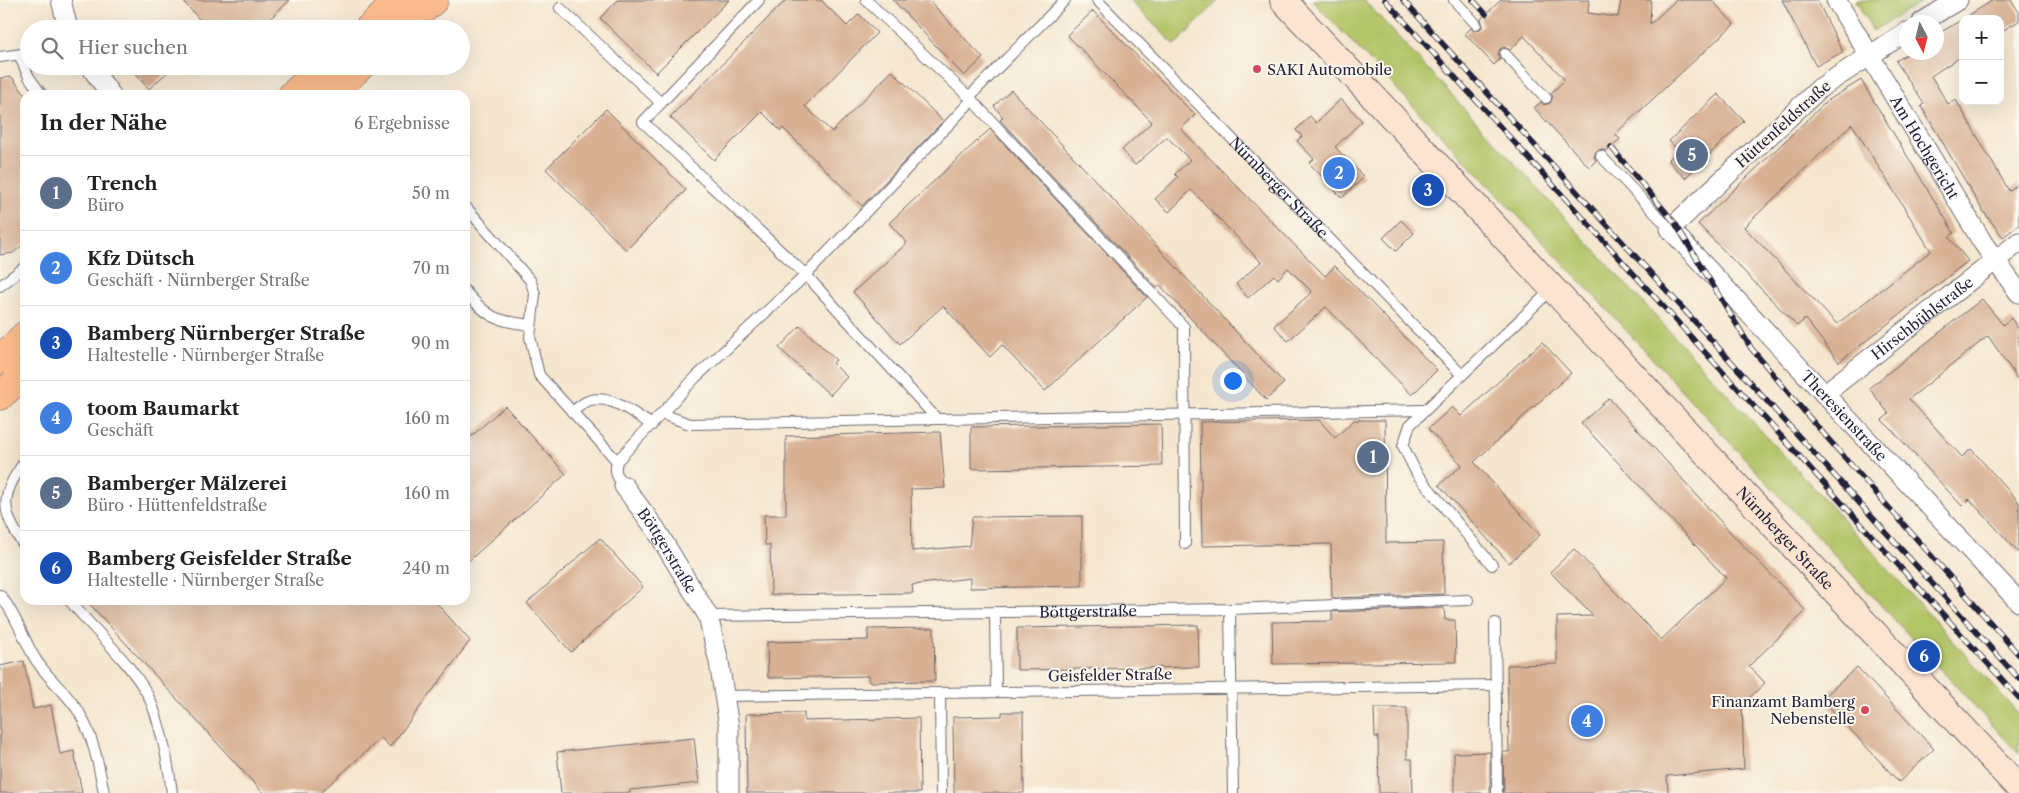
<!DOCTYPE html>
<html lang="de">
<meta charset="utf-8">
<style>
:root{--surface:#fff;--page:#f2f2f2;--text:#222;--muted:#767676;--line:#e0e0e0;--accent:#d1495b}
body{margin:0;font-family:"Libre Caslon Text",serif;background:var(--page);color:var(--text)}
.controls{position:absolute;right:15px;top:15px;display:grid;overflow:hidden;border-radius:10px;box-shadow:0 5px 20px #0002}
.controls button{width:45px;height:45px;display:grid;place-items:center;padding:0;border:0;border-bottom:1px solid var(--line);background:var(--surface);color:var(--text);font:25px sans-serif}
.compass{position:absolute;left:1899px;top:15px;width:45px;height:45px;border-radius:50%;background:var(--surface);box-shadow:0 5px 20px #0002;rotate:173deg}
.you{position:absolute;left:1232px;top:380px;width:18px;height:18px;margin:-12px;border:4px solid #fff;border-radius:50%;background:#1a73e8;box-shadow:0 0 0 8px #1a73e833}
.badge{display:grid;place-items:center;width:32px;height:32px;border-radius:50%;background:var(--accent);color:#fff;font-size:16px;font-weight:700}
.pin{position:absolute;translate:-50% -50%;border:2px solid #fff;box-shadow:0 1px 5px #0006}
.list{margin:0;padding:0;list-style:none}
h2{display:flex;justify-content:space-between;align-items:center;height:65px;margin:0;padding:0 20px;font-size:21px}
h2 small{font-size:16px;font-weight:400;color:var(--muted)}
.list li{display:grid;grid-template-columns:32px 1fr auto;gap:15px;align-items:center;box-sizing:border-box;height:75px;padding:0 20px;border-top:1px solid var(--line)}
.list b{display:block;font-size:19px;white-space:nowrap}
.list p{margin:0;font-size:16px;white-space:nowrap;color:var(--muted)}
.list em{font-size:16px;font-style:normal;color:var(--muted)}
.icon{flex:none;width:28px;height:28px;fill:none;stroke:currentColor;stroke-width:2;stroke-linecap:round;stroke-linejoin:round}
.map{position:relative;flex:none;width:2019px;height:793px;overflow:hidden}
.search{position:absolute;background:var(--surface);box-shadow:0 5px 20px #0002;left:20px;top:20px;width:450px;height:55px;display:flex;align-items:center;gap:12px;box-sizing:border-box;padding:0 18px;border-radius:28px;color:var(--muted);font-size:19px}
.panel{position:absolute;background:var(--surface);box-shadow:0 5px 20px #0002;left:20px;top:90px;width:450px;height:515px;border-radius:15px}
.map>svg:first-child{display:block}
.green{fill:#b2c468;stroke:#6a7352}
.building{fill:#d8b093;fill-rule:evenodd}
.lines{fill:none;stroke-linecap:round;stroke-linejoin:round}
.lane-casing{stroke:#6c676f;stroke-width:12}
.street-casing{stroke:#6c676f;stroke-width:21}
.secondary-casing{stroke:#6c676f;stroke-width:28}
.primary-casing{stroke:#6c676f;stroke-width:29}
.lane{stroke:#fff;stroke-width:10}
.street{stroke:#fff;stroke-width:19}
.secondary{stroke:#fde4d1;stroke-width:26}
.primary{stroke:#fbbb8d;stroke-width:28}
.rail-casing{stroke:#22223b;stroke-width:5.5}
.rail{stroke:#fbf7ec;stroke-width:4;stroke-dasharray:11;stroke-linecap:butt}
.poi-dot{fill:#d1495b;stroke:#fbf7ec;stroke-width:2}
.labels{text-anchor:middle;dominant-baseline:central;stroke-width:4;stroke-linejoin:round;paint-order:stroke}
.poi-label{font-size:15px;fill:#22223b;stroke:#fbf7ec;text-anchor:start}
.street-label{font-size:15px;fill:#22223b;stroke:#fbf7ec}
</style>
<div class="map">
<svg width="2019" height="793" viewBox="0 0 2019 793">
<rect width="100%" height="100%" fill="#fbf7ec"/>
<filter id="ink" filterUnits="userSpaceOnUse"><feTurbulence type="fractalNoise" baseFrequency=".02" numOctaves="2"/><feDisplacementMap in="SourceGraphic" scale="10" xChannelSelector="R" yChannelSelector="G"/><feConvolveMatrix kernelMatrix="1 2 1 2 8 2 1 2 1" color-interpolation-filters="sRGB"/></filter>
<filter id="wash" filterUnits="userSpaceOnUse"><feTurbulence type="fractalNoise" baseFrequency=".0096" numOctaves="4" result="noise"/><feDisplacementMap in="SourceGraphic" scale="20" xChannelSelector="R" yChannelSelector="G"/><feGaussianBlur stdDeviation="1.12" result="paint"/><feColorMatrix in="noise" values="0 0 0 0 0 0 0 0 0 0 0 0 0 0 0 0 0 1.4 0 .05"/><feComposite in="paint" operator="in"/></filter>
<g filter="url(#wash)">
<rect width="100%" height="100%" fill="#f5e6cf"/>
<g class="green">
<polygon points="1129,0 1219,0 1175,45"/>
<polygon points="1312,0 1364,0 1859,537 2019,714 2019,754 1583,284"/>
<polygon points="1856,0 1924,0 1873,31"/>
</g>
<g id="blocks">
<g class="building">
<polygon points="182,0 290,0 259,29 208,29"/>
<polygon points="618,0 729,0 656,73 600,18"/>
<polygon points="786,0 821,0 847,26 859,14 877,33 805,106 832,132 892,71 943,121 862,206 783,128 781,131 762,112 714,160 670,117"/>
<polygon points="893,0 929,0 983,58 964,76"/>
<polygon points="1501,0 1589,0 1588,13 1618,17 1621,0 1651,0 1650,24 1676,0 1712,0 1734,24 1615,134 1620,139 1606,151 1600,149 1596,151 1594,157 1596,161 1589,167 1534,108 1541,102 1544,105 1550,103 1553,97 1551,93 1565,80 1524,36 1510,50 1504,47 1500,49 1498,55 1500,59 1494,65 1465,34 1471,28 1474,31 1480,29 1483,26 1481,19"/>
<polygon points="1782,0 1817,0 1843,52 1816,66"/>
<polygon points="1993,0 2011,0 2019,12 2019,21 2000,32 2000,19 1963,19"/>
<polygon points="1093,11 1195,115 1181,129 1325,276 1335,266 1437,370 1412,395 1326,307 1288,341 1274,326 1312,292 1288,268 1278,279 1274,275 1248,298 1236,284 1261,262 1191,190 1169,212 1155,199 1178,177 1175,174 1190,160 1167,137 1135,165 1122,150 1152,122 1067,35"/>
<polygon points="1963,19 1963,55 1931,76 1948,104 1956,100 2009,191 2019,183 2019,225 2003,237 1983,211 1921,106 1924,104 1896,61 1910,52 1936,52 1936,35"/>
<polygon points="128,66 174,66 149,89"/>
<polygon points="12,77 25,95 25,243 13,253 0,255 0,78"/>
<path d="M 1861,80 L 1954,233 L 1949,237 L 1968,261 L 1839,362 L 1805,319 L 1797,326 L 1698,224 L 1827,101 ZM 1852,124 L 1931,251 L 1837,324 L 1744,227 Z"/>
<polygon points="1011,90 1284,383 1266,400 1160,285 1157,288 1000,120 1003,117 994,106"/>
<polygon points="1718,94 1744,121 1685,178 1668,160 1678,150 1669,141"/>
<polygon points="1341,99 1362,121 1335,147 1364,177 1342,198 1309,163 1314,159 1297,141 1302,136 1296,130 1310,116 1316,123"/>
<polygon points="606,109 686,190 626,250 546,169"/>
<polygon points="990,129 1147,297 1045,391 1002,345 990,357 943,306 900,344 853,292 907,243 889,223"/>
<polygon points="1401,220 1414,233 1396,251 1383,238"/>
<polygon points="1982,299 2003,325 2011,318 2019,330 2019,381 1988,336 1909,399 1962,457 1971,449 2019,502 2019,553 1969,499 1962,506 1892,430 1882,420 1889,414 1869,388"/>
<polygon points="800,326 836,360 833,363 847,377 830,395 779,348"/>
<polygon points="1542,342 1571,373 1474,462 1540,535 1509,563 1439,485 1462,465 1428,429 1452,407 1461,416"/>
<polygon points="1609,398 1731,533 1806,611 1749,666 1765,683 1742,705 1744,769 1667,776 1668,793 1504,793 1503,752 1509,752 1507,665 1557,664 1557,617 1593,616 1550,572 1574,549 1661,640 1726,578 1581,423"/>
<polygon points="505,406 566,474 465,564 465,442"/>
<polygon points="1319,420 1335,438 1354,420 1385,420 1386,543 1443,542 1444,594 1332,598 1331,544 1202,546 1200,422"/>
<polygon points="1161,424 1162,466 971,469 971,427"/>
<polygon points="940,432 945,488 911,489 912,551 969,546 972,517 1082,516 1082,586 970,588 970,578 912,585 913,593 771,595 770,545 765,545 764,515 786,515 786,436"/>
<polygon points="600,538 643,587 571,652 527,603"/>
<polygon points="86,600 434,600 470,641 390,747 381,738 320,793 263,793"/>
<polygon points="1444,608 1445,620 1455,620 1456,662 1273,664 1272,622 1332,621 1332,612"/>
<polygon points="1198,625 1199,667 1017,670 1017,628"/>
<polygon points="934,628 935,681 869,682 869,676 768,678 767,642 868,640 868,629"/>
<polygon points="24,661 33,709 51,705 60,754 74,751 82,793 0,793 0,666"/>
<polygon points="1857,667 1934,749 1899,782 1822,699"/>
<polygon points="1374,708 1407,708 1407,759 1412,759 1413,793 1379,793 1378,737 1375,737"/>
<polygon points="1002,712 1023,712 1024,793 954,793 953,717 1002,716"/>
<polygon points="804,713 804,721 919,718 920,793 747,793 746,714"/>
<polygon points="694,738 699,783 630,790 630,793 561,793 557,752"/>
<polygon points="1490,752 1490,793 1454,793 1454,753"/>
</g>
</g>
</g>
<g filter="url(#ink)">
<use href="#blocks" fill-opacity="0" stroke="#6c676f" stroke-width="1"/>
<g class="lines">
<defs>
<g id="lane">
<polyline points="866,0 969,97 1184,327 1185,544"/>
<path id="s1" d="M 1097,0 L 1461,374"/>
<polyline points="1454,0 1476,24"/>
<polyline points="560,8 661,103 643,122 806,275 972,100"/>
<polyline points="1505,54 1546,98"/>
<polyline points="19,55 29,77 42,95"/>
<polyline points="0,57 29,53"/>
<polyline points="969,97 1065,0"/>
<polyline points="661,103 759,0"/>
<polyline points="1601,156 1670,229"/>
<polyline points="465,206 530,280 535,294 530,337 539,375 617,461"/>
<polyline points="0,286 25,267"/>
<path d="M 465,291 C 488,318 496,321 531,325"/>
<path d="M 572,412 C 578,408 584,401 591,400 C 612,395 636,415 652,425"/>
<polyline points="662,414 690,424 937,419"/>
<path d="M 25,461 C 0,496 0,510 25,547"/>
<path d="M 624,486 C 617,477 614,473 617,461 L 696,377 L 806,275 L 937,419 L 1425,410"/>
<polyline points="1492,565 1417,474 1403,446 1410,425 1552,289"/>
<path d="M 0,595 C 15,613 22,635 33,655 C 45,677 66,691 79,712 C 93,736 99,766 104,793"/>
<path d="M 69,600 C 94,630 125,657 145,690 C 159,713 169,766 172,793"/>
<polyline points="1230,609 1233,793"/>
<polyline points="995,612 996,692"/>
<path id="s2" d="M 708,616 L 1230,609 L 1468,600"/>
<polyline points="1495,623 1497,793"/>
<polyline points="940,693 941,793"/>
<polyline points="724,696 1496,685"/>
</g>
<g id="street">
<polyline points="61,0 68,29"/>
<path id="s3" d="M 1836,0 L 1983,243 L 2019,293"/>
<polyline points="1922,22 1958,0"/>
<path id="s4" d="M 1906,32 L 1820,88 L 1670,229 L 2019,602"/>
<polyline points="90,66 111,95"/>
<path id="s5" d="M 1824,394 L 2019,242"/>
<path id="s6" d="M 624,486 L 655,528 L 708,616 L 719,662 L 729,727 L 729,793"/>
</g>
<g id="secondary">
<path id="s7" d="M 1283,0 L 2019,788"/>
</g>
<g id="primary">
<polyline points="368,29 400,0"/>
<polyline points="402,29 434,0"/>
<polyline points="292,95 325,66"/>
<polyline points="330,95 361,66"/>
<polyline points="0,360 25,335"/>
<polyline points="0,396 25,374"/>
</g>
</defs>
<use href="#lane" class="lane-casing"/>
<use href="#street" class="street-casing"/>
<use href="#secondary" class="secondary-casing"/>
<use href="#primary" class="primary-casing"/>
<use href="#lane" class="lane"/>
<use href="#street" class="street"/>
<use href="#secondary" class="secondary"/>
<use href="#primary" class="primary"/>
<defs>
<g id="rail">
<polyline points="1385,0 2019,698"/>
<polyline points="1403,0 2019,679"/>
<polyline points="1473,0 1486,14"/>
<polyline points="1611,147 1675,223 1751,348 1808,416 2019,655"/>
</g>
</defs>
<use href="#rail" class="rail-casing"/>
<use href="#rail" class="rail"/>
</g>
</g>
<g class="poi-dot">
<circle cx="1257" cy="69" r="5"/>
<circle cx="1865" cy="710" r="5"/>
</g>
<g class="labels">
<g class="poi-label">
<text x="1267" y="69">SAKI Automobile</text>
<text x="1855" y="701" text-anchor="end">Finanzamt Bamberg<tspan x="1855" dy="17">Nebenstelle</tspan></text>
</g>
<g class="street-label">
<text transform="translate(1783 124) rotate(-42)">Hüttenfeldstraße</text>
<text stroke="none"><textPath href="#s3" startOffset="172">Am Hochgericht</textPath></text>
<text stroke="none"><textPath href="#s1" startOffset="261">Nürnberger Straße</textPath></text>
<text stroke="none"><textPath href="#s5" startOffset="124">Hirschbühlstraße</textPath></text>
<text stroke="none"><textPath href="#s4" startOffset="564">Theresienstraße</textPath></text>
<text stroke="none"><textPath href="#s7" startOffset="736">Nürnberger Straße</textPath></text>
<text stroke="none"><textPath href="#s6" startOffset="78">Böttgerstraße</textPath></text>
<text stroke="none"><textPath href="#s2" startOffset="380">Böttgerstraße</textPath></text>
<text transform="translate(1110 675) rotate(-1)">Geisfelder Straße</text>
</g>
</g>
</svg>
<div class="controls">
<button>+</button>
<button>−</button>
</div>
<svg class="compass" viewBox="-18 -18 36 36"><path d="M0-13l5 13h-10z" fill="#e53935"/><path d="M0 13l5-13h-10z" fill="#767676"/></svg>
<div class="you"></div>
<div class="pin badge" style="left:1373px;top:457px;background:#5c6f8a">1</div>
<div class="pin badge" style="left:1339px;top:173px;background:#3f7fe0">2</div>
<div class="pin badge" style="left:1428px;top:190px;background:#1a4fb4">3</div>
<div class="pin badge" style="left:1587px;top:721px;background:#3f7fe0">4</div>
<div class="pin badge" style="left:1692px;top:155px;background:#5c6f8a">5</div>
<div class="pin badge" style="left:1924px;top:656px;background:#1a4fb4">6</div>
<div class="search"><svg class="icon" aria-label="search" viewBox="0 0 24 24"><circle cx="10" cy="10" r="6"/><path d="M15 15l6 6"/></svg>Hier suchen</div>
<section class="panel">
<h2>In der Nähe<small>6 Ergebnisse</small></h2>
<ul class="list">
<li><span class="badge" style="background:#5c6f8a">1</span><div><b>Trench</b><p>Büro</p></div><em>50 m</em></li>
<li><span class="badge" style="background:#3f7fe0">2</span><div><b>Kfz Dütsch</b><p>Geschäft · Nürnberger Straße</p></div><em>70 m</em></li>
<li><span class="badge" style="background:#1a4fb4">3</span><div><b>Bamberg Nürnberger Straße</b><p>Haltestelle · Nürnberger Straße</p></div><em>90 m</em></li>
<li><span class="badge" style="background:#3f7fe0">4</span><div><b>toom Baumarkt</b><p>Geschäft</p></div><em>160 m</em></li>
<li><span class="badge" style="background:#5c6f8a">5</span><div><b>Bamberger Mälzerei</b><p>Büro · Hüttenfeldstraße</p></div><em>160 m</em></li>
<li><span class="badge" style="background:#1a4fb4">6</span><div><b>Bamberg Geisfelder Straße</b><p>Haltestelle · Nürnberger Straße</p></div><em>240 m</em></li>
</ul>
</section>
</div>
